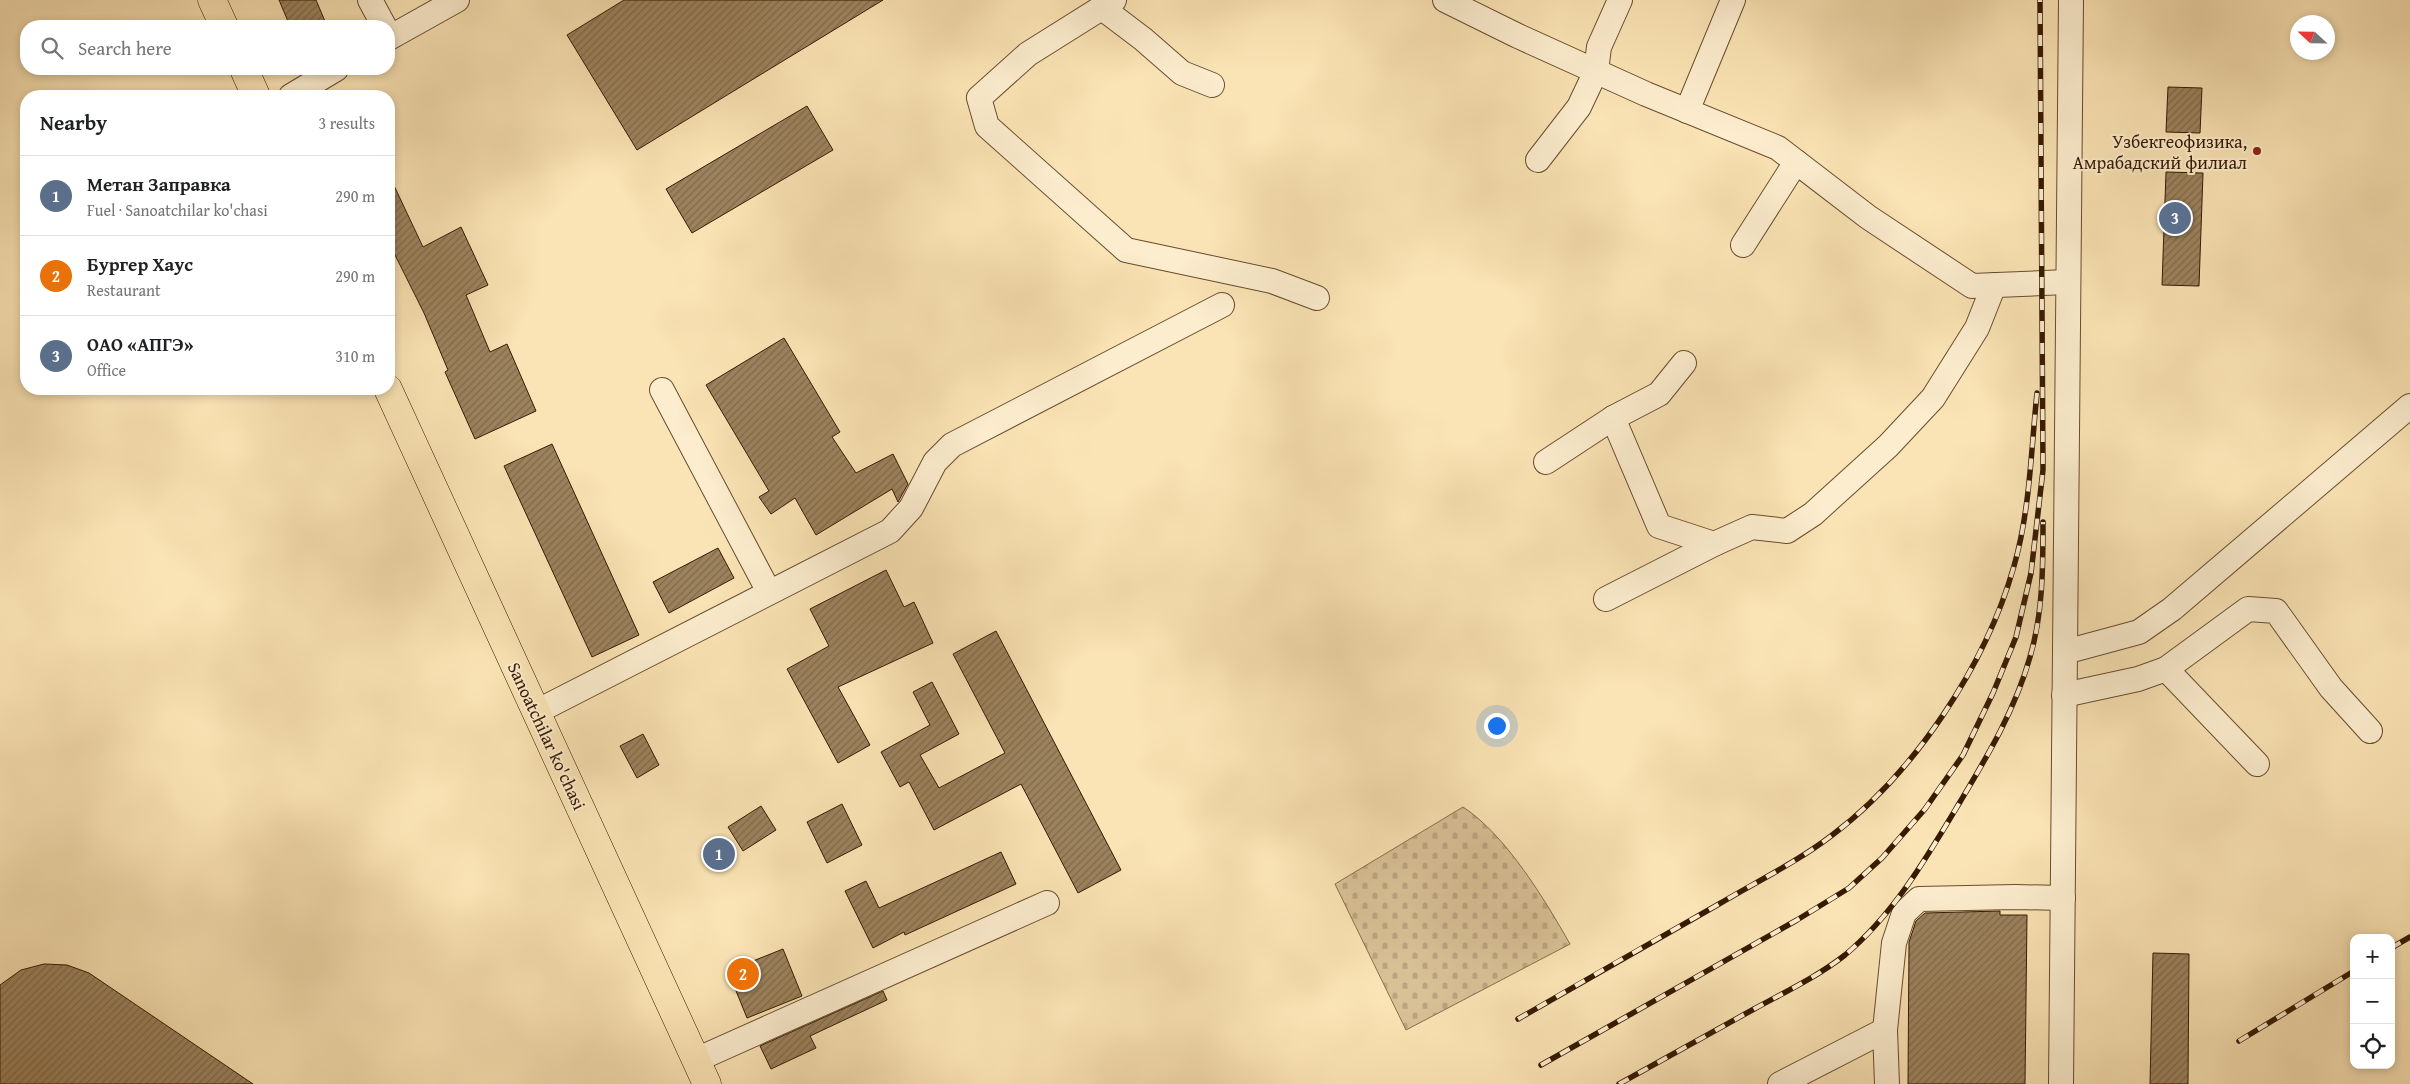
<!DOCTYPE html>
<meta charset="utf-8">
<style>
:root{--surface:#fff;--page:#f2f2f2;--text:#202124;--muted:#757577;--line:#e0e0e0;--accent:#7c3aed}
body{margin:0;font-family:"Gentium Book Plus",serif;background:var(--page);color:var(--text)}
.controls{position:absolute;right:15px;bottom:15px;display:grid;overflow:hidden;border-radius:10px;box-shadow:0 2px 8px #0003}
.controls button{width:45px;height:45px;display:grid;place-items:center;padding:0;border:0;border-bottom:1px solid var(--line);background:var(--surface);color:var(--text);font:25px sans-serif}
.compass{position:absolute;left:2290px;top:15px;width:45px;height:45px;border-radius:50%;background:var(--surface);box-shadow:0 2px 8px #0003;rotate:292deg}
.you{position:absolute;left:1496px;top:725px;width:18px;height:18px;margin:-12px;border:4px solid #fff;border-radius:50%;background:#1a73e8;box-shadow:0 0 0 8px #1a73e833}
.badge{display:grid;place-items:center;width:32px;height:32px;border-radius:50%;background:var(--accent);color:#fff;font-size:16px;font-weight:700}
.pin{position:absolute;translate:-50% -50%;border:2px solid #fff;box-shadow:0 1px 5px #0006}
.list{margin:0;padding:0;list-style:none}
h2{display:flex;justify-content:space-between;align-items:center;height:65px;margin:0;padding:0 20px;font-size:21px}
h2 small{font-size:16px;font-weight:400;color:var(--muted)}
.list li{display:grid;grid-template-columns:32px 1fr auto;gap:15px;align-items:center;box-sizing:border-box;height:80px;padding:0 20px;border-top:1px solid var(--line)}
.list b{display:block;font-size:19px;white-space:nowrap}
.list p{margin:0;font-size:16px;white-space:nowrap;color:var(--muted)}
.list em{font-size:16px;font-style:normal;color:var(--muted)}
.icon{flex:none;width:28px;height:28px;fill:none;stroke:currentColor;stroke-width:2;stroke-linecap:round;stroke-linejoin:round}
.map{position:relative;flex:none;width:2410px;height:1084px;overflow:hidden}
.search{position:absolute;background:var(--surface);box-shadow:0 2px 8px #0003;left:20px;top:20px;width:375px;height:55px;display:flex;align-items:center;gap:12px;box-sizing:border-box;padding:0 18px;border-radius:20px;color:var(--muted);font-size:19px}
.panel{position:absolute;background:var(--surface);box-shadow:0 2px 8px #0003;left:20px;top:90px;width:375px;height:305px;border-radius:20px}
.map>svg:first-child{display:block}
.cemetery{fill:url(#cemetery-stones);stroke:#886e4c}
.building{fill:url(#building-hatch);stroke:#371a01}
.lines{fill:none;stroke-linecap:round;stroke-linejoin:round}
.minor-casing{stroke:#684c2e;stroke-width:26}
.major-casing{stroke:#371a01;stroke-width:29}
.minor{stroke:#fcedce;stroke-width:24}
.major{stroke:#fae3b4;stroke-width:28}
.rail-casing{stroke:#371a01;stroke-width:5.5}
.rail{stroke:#fcedce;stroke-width:4;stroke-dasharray:11;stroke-linecap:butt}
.poi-dot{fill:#8f2418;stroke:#fcedce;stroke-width:2}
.labels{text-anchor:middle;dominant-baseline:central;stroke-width:4;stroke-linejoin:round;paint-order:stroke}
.poi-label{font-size:18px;fill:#371a01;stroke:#fcedce;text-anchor:end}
.street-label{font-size:18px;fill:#371a01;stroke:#fcedce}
</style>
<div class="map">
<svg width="2410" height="1084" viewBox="0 0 2410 1084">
<defs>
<pattern id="cemetery-stones" width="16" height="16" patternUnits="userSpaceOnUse" patternTransform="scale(1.25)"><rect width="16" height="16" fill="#d9c196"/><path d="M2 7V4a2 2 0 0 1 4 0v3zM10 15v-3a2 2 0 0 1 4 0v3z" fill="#bba580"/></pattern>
<pattern id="building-hatch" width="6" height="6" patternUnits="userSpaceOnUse" patternTransform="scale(1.25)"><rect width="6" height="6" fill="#9c835e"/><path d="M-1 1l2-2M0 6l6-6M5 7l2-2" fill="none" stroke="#806a4b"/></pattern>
</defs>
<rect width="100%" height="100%" fill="#fae3b4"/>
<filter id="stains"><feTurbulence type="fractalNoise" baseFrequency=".004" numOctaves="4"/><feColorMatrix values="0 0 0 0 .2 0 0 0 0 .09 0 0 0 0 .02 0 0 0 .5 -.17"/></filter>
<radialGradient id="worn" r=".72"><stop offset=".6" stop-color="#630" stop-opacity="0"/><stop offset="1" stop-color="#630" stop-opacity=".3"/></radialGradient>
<path class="cemetery" d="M 1463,807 C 1506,835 1545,900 1570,944 L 1406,1030 L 1335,884 Z"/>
<g class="building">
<polygon points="279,0 316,0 327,26 290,26"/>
<polygon points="624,0 883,0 637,150 567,35"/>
<polygon points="2168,87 2202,88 2200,133 2166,132"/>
<polygon points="807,106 833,150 692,233 666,189"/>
<polygon points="2166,172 2203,173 2199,286 2162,285"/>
<polygon points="389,175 423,247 461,227 488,285 466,295 490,352 507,344 536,411 475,439 445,372 448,370 424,313 389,243"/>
<polygon points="784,338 840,432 832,437 856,473 893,454 908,484 898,502 892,489 816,535 795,498 771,514 759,497 769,491 706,385"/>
<polygon points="552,444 639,635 592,657 504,466"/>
<polygon points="718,548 734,578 669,613 653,582"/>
<polygon points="886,570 904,607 914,602 933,643 838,687 870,745 838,763 787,669 829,646 810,609"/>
<polygon points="996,631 1121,870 1078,893 1021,784 934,830 909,782 900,787 881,752 930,725 913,692 932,682 959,734 920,755 939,788 1005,753 953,654"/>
<polygon points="643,734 659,765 637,778 620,746"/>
<polygon points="842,804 862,845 827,863 807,822"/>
<polygon points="761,806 776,830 743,851 728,827"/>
<polygon points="1001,852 1016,884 905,935 904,932 873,948 845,891 866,881 879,908"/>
<polygon points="2000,911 2000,915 2027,915 2025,1084 1908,1084 1909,942 1916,921 1925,913"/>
<polygon points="783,949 802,996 747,1018 728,971"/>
<polygon points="2153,953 2189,954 2188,1084 2150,1084"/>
<polygon points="44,964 67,965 89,973 253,1084 0,1084 0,985 21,970"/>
<polygon points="883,991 887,1000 810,1036 816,1048 771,1069 760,1046"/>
</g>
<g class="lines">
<defs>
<g id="minor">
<polyline points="370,0 384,26"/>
<polyline points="1114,0 1028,54 979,98 987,126 1126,250 1272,281 1317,298"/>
<polyline points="1445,0 1518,36 1646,94 1778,148 1868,217 1972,286 2067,282"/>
<polyline points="1102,8 1143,39 1182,73 1212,85"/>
<polyline points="389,38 457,0"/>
<polyline points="291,96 336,69"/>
<polyline points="1687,111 1733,0"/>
<polyline points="1538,160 1579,107 1596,71 1599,47 1620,0"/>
<polyline points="1743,245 1796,162"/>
<polyline points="662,390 769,592"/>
<polyline points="1613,418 1659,526 1714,544 1752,527 1787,531 1813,514 1888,446 1933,398 1977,328 1994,285"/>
<polyline points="1546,462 1613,418 1659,394 1684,363"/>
<polyline points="1606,599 1714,544"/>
<polyline points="2065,652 2139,632 2172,609 2410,406"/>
<polyline points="2166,669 2248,609 2276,611 2331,688 2370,731"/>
<polyline points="2064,695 2138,679 2166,669 2257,764"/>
<polyline points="536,712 890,531 911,508 935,462 952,445 1222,305"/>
<polyline points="1885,1030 1887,1084"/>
<polyline points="696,1060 1047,903"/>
<polyline points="1780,1084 1885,1030 1894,943 1904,913 1919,899 2015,897 2063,898"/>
<polyline points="2061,1084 2071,0"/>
</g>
<g id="major">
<polyline points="212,0 224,26"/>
<polyline points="244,69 256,96"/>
<polyline points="388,389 707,1084"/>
</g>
</defs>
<use href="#minor" class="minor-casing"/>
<use href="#major" class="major-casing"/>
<use href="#minor" class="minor"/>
<use href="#major" class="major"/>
<defs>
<g id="rail">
<polyline points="2391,948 2410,937"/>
<path d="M 1518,1019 C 1585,980 1652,942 1719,904 C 1756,882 1797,862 1831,836 C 1914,774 1986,665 2014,566 C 2030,511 2031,450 2037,393"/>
<polyline points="2239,1041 2354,971"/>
<polyline points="1541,1065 1797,920 1849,888 1882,858 1925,809 1963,755 1993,693 2016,637 2031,573 2043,470 2040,0"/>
<path d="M 1619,1084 C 1664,1059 1709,1034 1754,1009 C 1785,992 1817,977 1845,955 C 1894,914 1927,857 1960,802 C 1988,755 2015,710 2030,657 C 2043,613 2043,567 2043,522"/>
</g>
</defs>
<use href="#rail" class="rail-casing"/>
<use href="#rail" class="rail"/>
</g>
<circle class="poi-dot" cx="2257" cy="151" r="5"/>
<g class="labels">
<g class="poi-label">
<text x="2247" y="141">Узбекгеофизика,<tspan x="2247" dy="21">Амрабадский филиал</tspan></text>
</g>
<g class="street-label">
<text transform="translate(547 736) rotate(65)">Sanoatchilar ko'chasi</text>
</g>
</g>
<rect width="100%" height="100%" filter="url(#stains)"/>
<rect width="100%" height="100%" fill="url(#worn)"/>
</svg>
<div class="controls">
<button>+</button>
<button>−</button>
<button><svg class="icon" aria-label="locate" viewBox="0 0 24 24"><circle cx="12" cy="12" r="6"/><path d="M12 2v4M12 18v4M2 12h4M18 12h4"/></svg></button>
</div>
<svg class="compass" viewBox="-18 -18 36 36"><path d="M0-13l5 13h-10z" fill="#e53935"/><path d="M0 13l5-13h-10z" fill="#757577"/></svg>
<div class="you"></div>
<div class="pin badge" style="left:719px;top:854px;background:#5c6f8a">1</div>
<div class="pin badge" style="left:743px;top:974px;background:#e8710a">2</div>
<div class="pin badge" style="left:2175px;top:218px;background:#5c6f8a">3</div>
<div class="search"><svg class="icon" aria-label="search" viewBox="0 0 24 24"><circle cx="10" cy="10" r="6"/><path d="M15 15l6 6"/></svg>Search here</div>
<section class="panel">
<h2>Nearby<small>3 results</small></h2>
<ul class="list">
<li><span class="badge" style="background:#5c6f8a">1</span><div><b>Метан Заправка</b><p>Fuel · Sanoatchilar ko'chasi</p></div><em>290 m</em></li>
<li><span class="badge" style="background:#e8710a">2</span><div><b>Бургер Хаус</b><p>Restaurant</p></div><em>290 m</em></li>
<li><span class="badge" style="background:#5c6f8a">3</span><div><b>ОАО «АПГЭ»</b><p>Office</p></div><em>310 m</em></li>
</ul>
</section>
</div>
